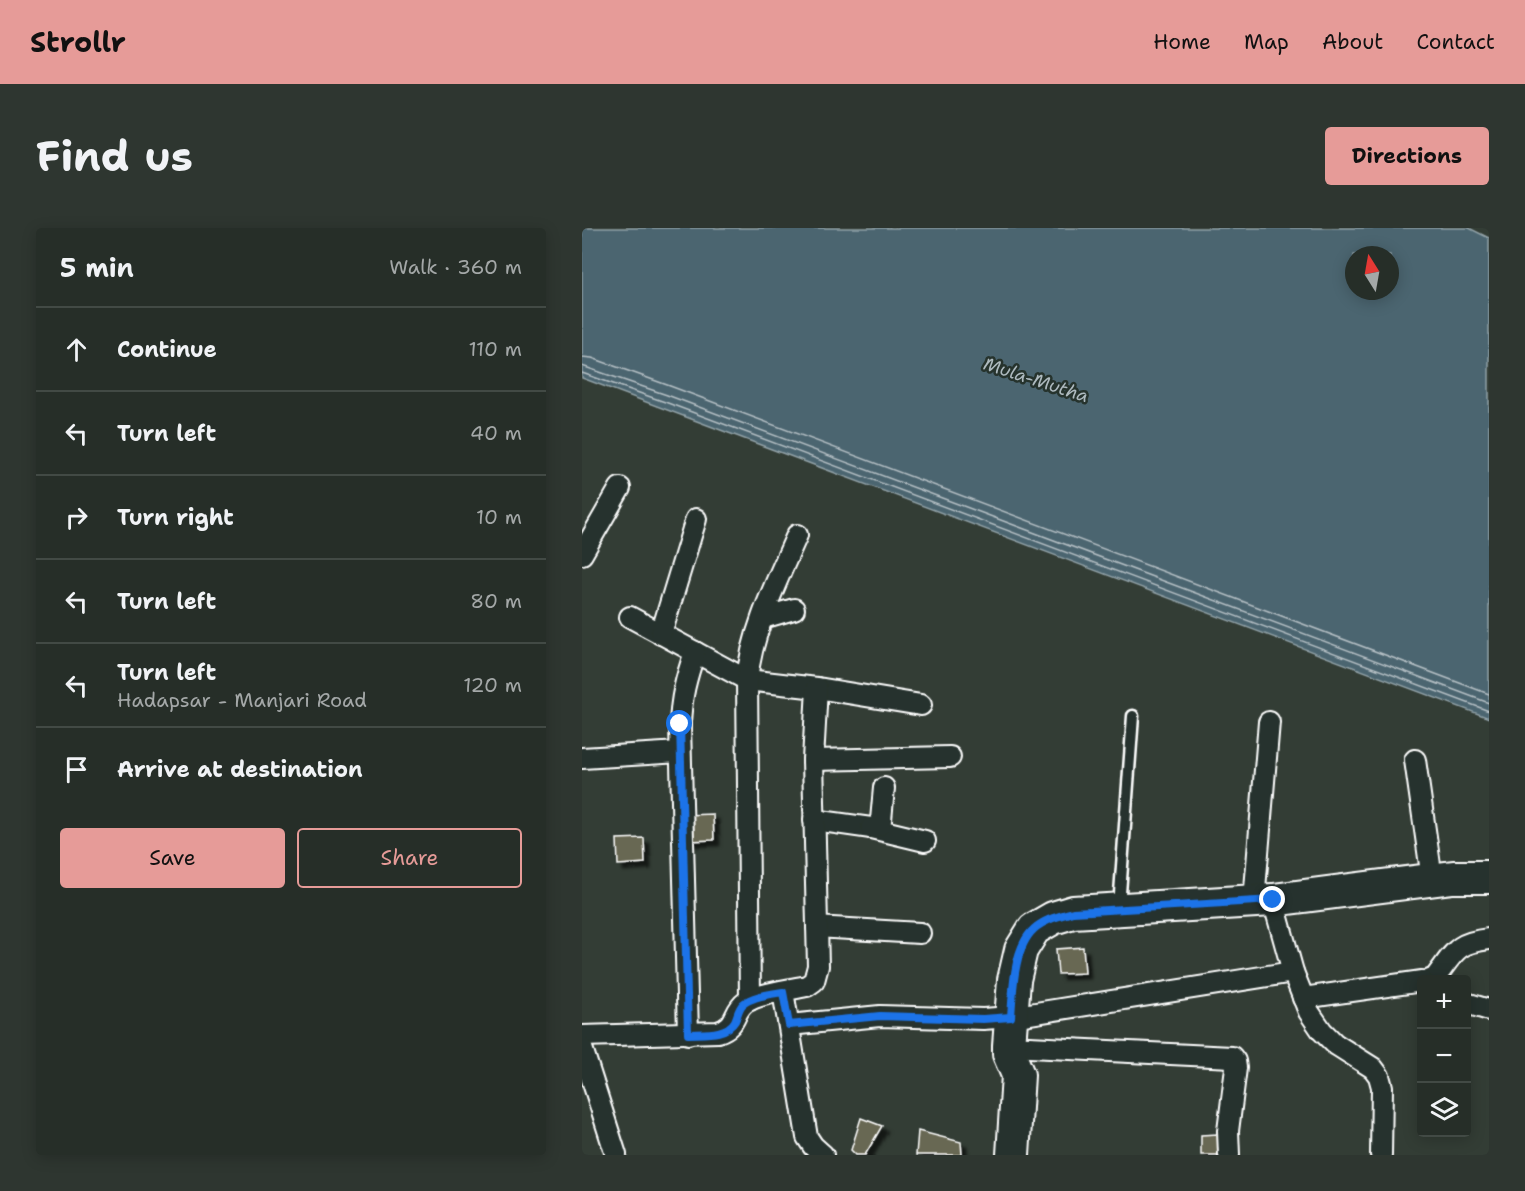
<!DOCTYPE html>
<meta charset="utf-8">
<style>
:root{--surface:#262e28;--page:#2e3630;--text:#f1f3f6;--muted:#a4a8a8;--line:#424a45;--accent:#e69b98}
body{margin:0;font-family:"Shantell Sans",sans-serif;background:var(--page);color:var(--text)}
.controls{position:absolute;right:18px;bottom:18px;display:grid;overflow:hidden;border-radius:6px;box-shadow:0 3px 15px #0003}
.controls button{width:54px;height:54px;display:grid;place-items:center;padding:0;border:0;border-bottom:2px solid var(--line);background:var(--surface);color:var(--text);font:30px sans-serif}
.compass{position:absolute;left:763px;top:18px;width:54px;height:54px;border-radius:50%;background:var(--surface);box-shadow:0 3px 15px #0003;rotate:349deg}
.stop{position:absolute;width:18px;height:18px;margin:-14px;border:4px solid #1a73e8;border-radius:50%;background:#fff}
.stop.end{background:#1a73e8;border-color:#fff;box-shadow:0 2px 6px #0008}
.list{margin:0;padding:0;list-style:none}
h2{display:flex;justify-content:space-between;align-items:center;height:78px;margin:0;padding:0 24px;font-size:26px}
h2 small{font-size:20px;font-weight:400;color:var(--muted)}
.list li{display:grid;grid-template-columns:39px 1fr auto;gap:18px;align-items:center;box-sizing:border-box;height:84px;padding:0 24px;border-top:2px solid var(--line)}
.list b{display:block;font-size:22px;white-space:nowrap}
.list p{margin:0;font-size:20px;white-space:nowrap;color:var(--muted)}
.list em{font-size:20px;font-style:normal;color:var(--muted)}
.actions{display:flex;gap:12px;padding:18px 24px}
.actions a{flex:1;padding:14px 0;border:2px solid var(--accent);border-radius:6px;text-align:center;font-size:21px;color:var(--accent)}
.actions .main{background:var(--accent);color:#111}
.icon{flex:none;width:33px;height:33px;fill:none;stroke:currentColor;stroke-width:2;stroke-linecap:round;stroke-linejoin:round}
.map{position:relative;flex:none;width:907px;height:927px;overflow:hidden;border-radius:6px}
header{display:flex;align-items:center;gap:36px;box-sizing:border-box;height:84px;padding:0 30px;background:var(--accent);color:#111}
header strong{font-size:28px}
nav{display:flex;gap:33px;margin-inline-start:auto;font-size:21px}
.intro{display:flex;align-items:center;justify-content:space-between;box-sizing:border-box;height:144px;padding:0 36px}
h1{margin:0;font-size:42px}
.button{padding:15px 27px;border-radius:6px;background:var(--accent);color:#111;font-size:21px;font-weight:700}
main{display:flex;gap:36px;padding:0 36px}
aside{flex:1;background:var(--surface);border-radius:6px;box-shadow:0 3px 15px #0003}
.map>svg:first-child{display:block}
.water{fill:#4b6570;stroke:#93a3a9;stroke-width:1.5;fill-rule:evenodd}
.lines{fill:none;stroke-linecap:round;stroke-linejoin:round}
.shore{stroke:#b7c1c6;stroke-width:1.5}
.building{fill:#686753;stroke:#fff;stroke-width:1.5;filter:url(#shadow)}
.service-casing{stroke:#fff;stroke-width:15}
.minor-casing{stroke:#fff;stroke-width:24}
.primary-casing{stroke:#fff;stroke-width:36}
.service{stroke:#26332d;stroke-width:10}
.minor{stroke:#26332d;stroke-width:20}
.primary{stroke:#26332d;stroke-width:32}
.route{stroke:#1a73e8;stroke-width:8}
.labels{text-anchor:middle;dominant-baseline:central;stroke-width:5;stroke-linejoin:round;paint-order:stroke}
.water-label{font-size:18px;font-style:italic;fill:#aebabf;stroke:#26332d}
</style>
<header>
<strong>Strollr</strong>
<nav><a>Home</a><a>Map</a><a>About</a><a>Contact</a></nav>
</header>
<div class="intro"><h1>Find us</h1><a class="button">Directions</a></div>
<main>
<aside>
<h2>5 min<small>Walk · 360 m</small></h2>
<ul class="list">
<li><svg class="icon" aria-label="ahead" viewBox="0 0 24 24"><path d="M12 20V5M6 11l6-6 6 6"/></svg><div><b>Continue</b></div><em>110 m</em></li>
<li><svg class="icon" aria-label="left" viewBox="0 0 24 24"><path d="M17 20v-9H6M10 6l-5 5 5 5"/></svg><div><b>Turn left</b></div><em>40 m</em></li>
<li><svg class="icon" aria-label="right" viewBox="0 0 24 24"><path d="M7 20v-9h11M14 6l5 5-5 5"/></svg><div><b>Turn right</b></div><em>10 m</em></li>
<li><svg class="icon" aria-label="left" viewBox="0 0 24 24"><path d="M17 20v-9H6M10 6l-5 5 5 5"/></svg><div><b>Turn left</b></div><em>80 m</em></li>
<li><svg class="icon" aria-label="left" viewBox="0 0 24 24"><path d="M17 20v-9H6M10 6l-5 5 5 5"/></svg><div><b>Turn left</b><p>Hadapsar - Manjari Road</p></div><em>120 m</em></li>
<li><svg class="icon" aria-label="arrive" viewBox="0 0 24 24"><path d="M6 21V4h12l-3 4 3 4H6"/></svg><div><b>Arrive at destination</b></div></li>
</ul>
<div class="actions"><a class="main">Save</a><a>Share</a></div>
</aside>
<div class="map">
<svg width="907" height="927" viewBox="0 0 907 927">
<defs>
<filter id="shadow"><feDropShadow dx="5.5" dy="5.5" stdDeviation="1.5" flood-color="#0009"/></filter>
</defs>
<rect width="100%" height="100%" fill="#333d35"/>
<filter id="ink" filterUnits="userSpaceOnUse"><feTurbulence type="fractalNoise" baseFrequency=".0167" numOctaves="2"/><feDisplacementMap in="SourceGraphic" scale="12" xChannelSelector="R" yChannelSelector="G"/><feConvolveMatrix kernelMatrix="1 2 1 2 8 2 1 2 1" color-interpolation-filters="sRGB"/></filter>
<g filter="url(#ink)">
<path class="water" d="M 0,0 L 887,0 L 907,10 L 907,490 L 0,150 ZM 772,27 L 808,27 L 808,63 L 772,63 Z"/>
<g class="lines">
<g class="shore">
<polyline points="0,129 10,130 88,158 907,466"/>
<polyline points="0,138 85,167 907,475"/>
<polyline points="0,145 83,174 907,483"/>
</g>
</g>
<g class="building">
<polygon points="131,586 132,612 105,613 104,587"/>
<polygon points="62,610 63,635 36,637 35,611"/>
<polygon points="501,719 503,745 476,746 474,721"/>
<polygon points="279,890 300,898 283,927 274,927 269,922"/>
<polygon points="336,903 379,914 380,927 334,927"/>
<polygon points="636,906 636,927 619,927 619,907"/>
</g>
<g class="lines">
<defs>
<polyline id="service" points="537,679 551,488"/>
<g id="minor">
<polyline points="0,326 38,260"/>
<polyline points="48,389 165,452 235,460 339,477"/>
<polyline points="181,390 212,381"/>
<polyline points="79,406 114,291"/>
<polyline points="0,530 98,524"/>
<polyline points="231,532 368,529"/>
<polyline points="833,532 850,651"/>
<polyline points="232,592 289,600 343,613"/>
<polyline points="289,600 296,598 299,592 302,560"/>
<polyline points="691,672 711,744 727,784 740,803 753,816 791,840 797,848 800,859 799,927"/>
<polyline points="672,673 687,494"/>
<polyline points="235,699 338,705"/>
<path d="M 848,752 L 853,750 C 873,724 873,715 907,711"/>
<polyline points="201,763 225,909 231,918 241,927"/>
<polyline points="721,770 840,753"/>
<path d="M 168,772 L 165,452 C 170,402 195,353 215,307"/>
<polyline points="884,775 907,782"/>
<polyline points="207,797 298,788 401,791 429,789 711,744"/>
<path d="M 106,806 L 98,497 C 99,469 104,450 113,424"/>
<path d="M 0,808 L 136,804 C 157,797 150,784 164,774 C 175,766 210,761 225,758 L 232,753 L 236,738 L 231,532 L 235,460"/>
<polyline points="427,818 650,829 653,833 654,840 646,903 647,927"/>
<polyline points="0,820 34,927"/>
</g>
<polyline id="primary" points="431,927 436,847 427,826 427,818 432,752 439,722 452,701 471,690 491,684 691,672 871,649 907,649"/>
</defs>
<use href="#service" class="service-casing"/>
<use href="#minor" class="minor-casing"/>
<use href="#primary" class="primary-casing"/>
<use href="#service" class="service"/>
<use href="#minor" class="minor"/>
<use href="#primary" class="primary"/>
</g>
</g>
<g class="lines" filter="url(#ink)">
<path class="route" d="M 98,496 L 106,806 C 121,805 144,808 153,793 C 156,787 156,781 161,776 C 170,768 189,766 201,764 L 207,797 L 298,788 L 401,791 L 429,789 C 431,763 431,720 452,701 C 463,691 478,688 491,684 L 691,672"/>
</g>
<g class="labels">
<g class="water-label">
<text transform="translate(454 152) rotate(18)">Mula-Mutha</text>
</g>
</g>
</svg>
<div class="controls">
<button>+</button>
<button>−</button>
<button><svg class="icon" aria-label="layers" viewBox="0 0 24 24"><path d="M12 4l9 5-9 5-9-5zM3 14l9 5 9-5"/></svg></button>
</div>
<svg class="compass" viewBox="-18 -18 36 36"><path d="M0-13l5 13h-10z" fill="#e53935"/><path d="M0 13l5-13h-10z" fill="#a4a8a8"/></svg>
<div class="stop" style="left:98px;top:496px"></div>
<div class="stop end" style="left:691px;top:672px"></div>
</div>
</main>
